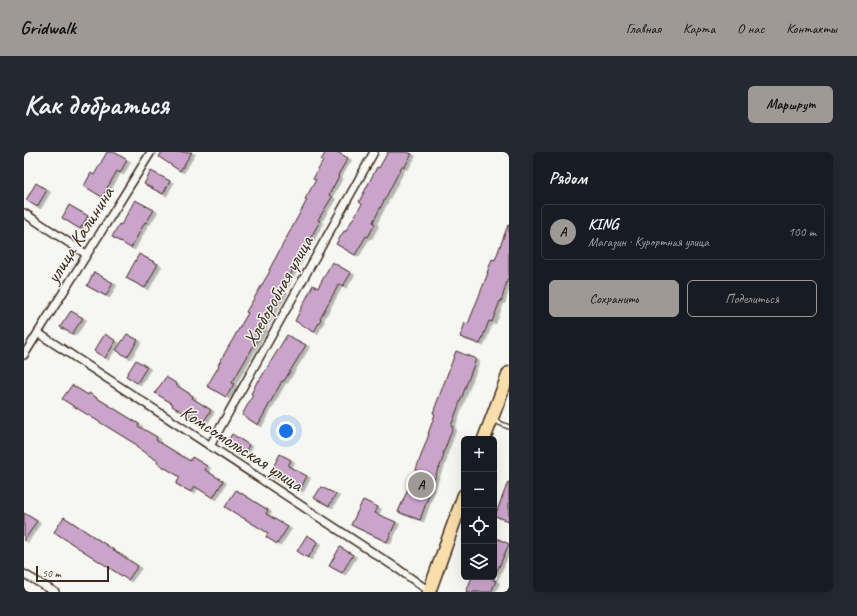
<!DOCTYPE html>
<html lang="ru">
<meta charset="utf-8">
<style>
:root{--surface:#171b24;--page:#242831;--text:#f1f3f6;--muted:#9ea1a6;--line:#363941;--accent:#9f9995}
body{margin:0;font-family:Caveat,sans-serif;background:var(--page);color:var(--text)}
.controls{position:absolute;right:12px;bottom:12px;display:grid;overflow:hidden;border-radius:6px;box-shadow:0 4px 16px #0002}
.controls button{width:36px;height:36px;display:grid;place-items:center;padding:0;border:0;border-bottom:1px solid var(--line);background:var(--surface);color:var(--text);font:20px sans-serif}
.scale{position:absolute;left:12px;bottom:10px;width:73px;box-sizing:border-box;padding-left:4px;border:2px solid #3b2a1e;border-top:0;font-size:11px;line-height:14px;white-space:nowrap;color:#3b2a1e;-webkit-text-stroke:3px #f6f6f2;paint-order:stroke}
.you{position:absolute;left:262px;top:279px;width:14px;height:14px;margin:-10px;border:3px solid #fff;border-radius:50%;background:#1a73e8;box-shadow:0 0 0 6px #1a73e833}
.badge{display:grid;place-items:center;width:26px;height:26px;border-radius:50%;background:var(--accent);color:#111;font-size:13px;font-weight:700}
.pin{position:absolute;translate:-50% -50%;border:2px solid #fff;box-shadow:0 1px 4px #0006}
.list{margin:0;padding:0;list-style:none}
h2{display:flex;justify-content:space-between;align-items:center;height:52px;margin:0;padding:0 16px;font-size:17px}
h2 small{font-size:13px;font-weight:400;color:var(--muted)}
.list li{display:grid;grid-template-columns:26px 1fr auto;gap:12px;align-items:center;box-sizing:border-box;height:56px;margin:0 8px 8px;padding:0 8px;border:1px solid var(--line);border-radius:6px}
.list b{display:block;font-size:15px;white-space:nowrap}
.list p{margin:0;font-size:13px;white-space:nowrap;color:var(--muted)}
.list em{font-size:13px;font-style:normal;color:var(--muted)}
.actions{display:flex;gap:8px;padding:12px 16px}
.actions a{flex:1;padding:9px 0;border:1px solid var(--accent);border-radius:6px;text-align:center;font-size:14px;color:var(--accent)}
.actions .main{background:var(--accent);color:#111}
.icon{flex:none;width:22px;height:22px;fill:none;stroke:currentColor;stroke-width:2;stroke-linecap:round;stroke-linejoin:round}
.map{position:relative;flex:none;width:485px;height:440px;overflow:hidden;border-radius:6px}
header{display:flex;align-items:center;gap:24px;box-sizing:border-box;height:56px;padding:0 20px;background:var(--accent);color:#111}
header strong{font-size:19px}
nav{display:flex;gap:22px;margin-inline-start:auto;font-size:14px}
.intro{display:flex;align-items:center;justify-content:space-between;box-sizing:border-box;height:96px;padding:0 24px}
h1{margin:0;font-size:28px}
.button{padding:10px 18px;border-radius:6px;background:var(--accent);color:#111;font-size:14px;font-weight:700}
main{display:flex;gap:24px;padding:0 24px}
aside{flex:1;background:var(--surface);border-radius:6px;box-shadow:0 4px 16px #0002}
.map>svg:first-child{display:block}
.building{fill:#cba4cc;stroke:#3b2a1e;filter:url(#shadow)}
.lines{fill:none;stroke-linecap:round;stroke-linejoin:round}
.lane-casing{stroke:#3b2a1e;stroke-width:6}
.street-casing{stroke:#3b2a1e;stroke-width:10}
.primary-casing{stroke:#3b2a1e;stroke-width:15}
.lane{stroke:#f6f6f2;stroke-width:3.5}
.street{stroke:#f6f6f2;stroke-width:7}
.primary{stroke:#f9deab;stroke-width:12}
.labels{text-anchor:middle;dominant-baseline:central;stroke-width:3;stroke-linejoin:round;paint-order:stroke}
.street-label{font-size:20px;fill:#3b2a1e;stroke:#f6f6f2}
</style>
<header>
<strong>Gridwalk</strong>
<nav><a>Главная</a><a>Карта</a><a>О нас</a><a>Контакты</a></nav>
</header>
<div class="intro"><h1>Как добраться</h1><a class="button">Маршрут</a></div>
<main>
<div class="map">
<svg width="485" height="440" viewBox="0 0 485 440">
<defs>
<filter id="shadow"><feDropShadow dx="3.5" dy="2" stdDeviation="0" flood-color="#0004"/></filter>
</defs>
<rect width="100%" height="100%" fill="#f6f6f2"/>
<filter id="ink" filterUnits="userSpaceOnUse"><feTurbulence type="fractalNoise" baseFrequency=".025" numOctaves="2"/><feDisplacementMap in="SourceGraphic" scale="8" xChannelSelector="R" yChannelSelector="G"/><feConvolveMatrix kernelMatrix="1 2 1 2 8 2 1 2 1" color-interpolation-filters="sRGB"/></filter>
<g filter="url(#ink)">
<g class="building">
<polygon points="83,0 90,0 103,8 96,21 93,19 78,45 60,34 67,21 70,23"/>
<polygon points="138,0 168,0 156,19 135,5"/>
<polygon points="302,0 313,0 324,6 314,23 315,24 305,43 308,45 294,68 296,69 258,138 260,139 239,175 240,176 208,231 210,232 202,245 183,234 195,214 194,213 224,161 222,160 246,119 245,118 283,48 281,47 292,28 289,27 299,9 297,8"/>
<polygon points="364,0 383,0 388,2 380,16 378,14 349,70 351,72 344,85 342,84 331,103 312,92 320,79 321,80 338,52 335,50 353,15 355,16"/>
<polygon points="127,19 146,29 139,42 120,32"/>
<polygon points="12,31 23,38 13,55 2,48"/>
<polygon points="111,48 130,58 122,71 121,70 107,96 88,85 95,72 97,73"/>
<polygon points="45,53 64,64 56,77 38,66"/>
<polygon points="484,73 485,73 485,123 477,150 476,149 468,170 465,169 456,192 436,185 441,171 444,172 464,121 463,121 468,107 471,108"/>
<polygon points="115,102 134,112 121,136 102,126"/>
<polygon points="308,110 327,121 319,134 315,132 296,166 297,167 290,180 271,169 289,133 294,136"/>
<polygon points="70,120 89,131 82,144 63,134"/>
<polygon points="47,159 59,166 48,182 36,175"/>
<polygon points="81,182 92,189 81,206 70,199"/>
<polygon points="103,182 114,188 103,205 92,198"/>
<polygon points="263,183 282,193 260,229 258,229 234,273 218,263 229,243 227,242 234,228 235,229"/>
<polygon points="432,199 452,207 427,274 429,275 419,302 420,303 415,317 414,317 396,368 374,360 390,323 405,282 404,282 411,262 409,261"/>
<polygon points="112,208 123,215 113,231 102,224"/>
<polygon points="142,225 153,232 152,233 169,244 168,246 187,258 177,274 166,267 167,265 148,254 149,252 131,241"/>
<polygon points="48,233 64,243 65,241 115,272 114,274 133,285 132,288 166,309 168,305 183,314 181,318 199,329 189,346 170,334 167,340 152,332 156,325 133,311 134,309 112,295 113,293 38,247"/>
<polygon points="208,282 225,293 218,305 201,294"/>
<polygon points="256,302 267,308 264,314 283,324 276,338 245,323"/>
<polygon points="484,330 485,330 485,369 471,364"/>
<polygon points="297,335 312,342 305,354 290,346"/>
<polygon points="212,338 244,358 242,362 264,375 253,392 242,385 244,381 201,355"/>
<polygon points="339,348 354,355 351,361 372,370 363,390 327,373"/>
<polygon points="0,361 13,369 0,389"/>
<polygon points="40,365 114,414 104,428 30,380"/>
<polygon points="283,383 294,390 284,406 273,399"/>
<polygon points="470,385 485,392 469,428 472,429 467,440 442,440 448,425 470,425"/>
<polygon points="316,395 329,403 318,421 305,414"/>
</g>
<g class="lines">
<defs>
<polyline id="lane" points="468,268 485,275"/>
<g id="street">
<polyline points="0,61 62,102"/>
<polyline points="14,181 374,417 405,439"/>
<polyline points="0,203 127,0"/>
<polyline points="186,294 350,0"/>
<polyline points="0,422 31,440"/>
</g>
<g id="primary">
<polyline points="460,287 485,221"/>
<polyline points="405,440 440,343"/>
</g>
</defs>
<use href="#lane" class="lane-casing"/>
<use href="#street" class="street-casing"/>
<use href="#primary" class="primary-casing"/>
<use href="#lane" class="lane"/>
<use href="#street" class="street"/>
<use href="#primary" class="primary"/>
</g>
</g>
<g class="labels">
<g class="street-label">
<text transform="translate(56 83) rotate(-58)">улица Калинина</text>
<text transform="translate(254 139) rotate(-61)">Хлеборобная улица</text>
<text transform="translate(218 296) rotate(33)">Комсомольская улица</text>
</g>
</g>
</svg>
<div class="controls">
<button>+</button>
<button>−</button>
<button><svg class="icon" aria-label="locate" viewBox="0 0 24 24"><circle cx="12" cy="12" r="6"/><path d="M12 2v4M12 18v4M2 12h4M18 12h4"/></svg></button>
<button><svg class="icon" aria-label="layers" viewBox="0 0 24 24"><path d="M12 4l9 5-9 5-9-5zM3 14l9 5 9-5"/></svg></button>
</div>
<div class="scale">50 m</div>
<div class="you"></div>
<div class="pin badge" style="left:397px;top:333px">A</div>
</div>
<aside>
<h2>Рядом<small></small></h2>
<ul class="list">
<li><span class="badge">A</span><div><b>KING</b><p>Магазин · Курортная улица</p></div><em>100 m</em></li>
</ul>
<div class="actions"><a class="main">Сохранить</a><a>Поделиться</a></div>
</aside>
</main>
